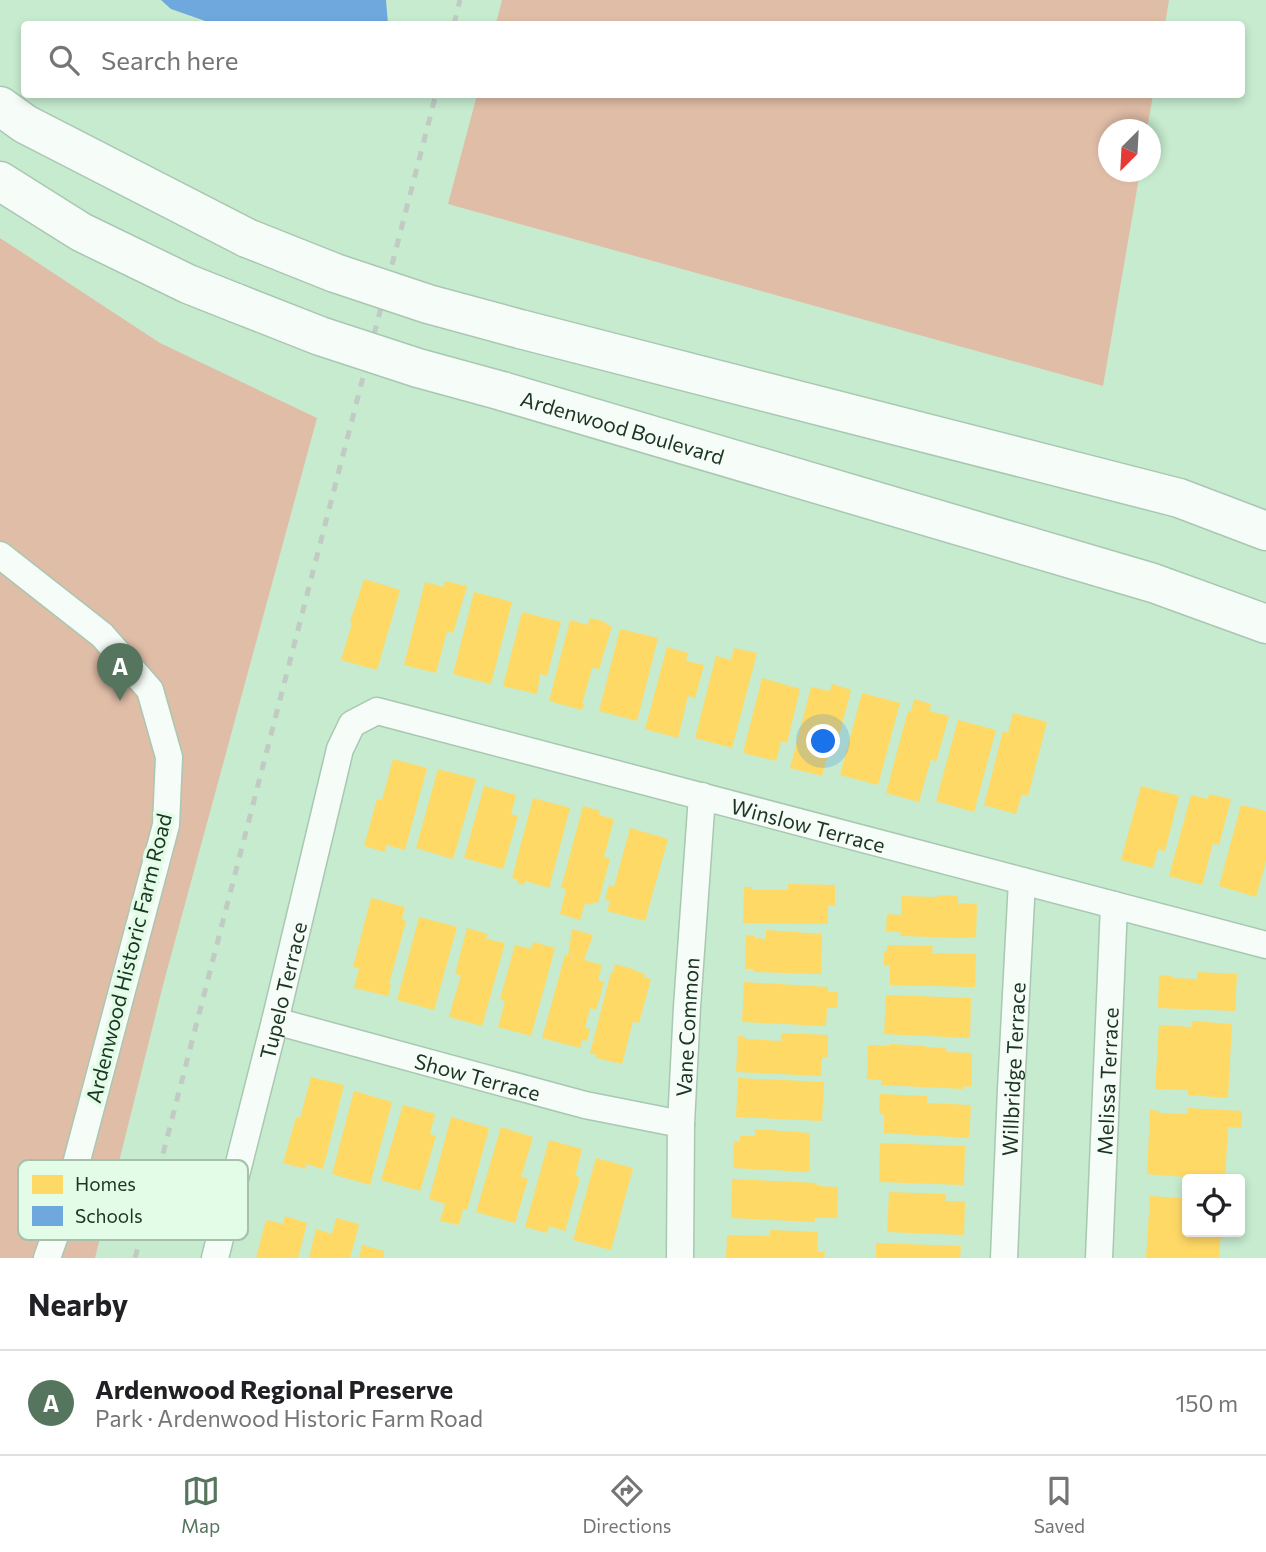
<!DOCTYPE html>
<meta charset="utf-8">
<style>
:root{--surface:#fff;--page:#f6f6f6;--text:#202124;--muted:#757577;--line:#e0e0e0;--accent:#56755e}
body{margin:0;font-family:Commissioner,sans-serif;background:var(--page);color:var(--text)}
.controls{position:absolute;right:21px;bottom:21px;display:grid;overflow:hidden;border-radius:7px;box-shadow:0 4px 10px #0003}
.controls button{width:63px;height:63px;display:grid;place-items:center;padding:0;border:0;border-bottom:2px solid var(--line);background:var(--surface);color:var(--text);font:35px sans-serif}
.compass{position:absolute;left:1098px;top:119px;width:63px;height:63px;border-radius:50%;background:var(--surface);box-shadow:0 4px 10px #0003;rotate:204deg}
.you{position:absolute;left:824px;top:742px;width:24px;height:24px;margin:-18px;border:5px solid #fff;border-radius:50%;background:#1a73e8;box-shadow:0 0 0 10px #1a73e833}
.badge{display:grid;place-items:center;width:46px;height:46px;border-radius:50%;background:var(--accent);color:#fff;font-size:23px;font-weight:700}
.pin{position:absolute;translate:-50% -58px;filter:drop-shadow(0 2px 4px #0008)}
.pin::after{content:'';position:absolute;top:37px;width:24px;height:21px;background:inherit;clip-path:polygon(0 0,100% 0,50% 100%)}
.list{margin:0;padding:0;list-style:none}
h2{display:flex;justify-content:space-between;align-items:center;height:91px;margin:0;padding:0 28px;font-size:30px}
h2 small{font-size:23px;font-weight:400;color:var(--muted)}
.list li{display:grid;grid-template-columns:46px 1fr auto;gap:21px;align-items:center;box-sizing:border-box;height:105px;padding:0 28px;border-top:2px solid var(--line)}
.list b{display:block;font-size:26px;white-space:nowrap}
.list p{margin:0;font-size:23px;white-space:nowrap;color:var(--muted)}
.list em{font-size:23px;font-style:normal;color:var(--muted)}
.icon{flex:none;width:38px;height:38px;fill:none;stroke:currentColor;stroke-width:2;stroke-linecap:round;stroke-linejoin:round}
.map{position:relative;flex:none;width:1266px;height:1258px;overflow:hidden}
.search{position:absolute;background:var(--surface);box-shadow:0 4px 10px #0003;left:21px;right:21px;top:21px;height:77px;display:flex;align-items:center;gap:18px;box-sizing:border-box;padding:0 24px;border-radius:7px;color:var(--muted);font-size:26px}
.sheet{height:196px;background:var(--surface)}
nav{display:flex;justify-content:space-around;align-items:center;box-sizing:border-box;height:98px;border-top:2px solid var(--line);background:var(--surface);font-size:19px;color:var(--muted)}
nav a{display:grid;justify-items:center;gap:4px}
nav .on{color:var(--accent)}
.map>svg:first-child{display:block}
.green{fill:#e0bda7}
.homes{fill:#ffd966}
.schools{fill:#6fa8dc}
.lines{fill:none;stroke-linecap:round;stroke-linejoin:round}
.street-casing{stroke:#a9c7b1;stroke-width:29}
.primary-casing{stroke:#a9c7b1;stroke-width:41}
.street{stroke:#f6fcf8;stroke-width:26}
.primary{stroke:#f6fcf8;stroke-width:38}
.rail{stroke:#c1cbc3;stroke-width:5;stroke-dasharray:9 9;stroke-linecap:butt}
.primary-bridge-casing{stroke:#a9c7b1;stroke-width:41;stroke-linecap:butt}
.primary-bridge{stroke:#f6fcf8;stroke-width:38}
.labels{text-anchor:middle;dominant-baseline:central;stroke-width:7;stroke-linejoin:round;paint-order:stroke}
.street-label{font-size:21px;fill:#1a3521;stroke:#e2fce7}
.key{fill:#e2fce7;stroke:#a6c0ac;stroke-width:2}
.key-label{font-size:19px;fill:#1a3521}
</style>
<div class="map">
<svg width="1266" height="1258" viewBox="0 0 1266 1258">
<rect width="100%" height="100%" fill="#c6ebcf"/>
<g class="green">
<polygon points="502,0 1169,0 1165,24 496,24"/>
<polygon points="477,95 1153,95 1147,129 1108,130 1108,172 1140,172 1103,386 448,204"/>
<polygon points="0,238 160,343 317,418 163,985 95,1258 0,1258"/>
</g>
<g class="homes">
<polygon points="364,579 400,590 377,670 341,660 352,623 350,622"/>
<polygon points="445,581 467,586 453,633 447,631 436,673 404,665 425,582 444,587"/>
<polygon points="474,592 512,602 491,684 453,674"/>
<polygon points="522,612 561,622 547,676 540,674 537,694 503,686"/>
<polygon points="590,618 606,622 605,624 612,626 599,669 592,668 582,704 584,704 582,710 549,701 570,620 588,625"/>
<polygon points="620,629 658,638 637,721 599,711"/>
<polygon points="667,647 688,653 686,661 704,665 695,698 688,696 678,738 645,729"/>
<polygon points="734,648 757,653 732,748 695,738 716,656 731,660"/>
<polygon points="762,678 800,689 787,743 781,741 776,761 743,753"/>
<polygon points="832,684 851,690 839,736 834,735 822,776 790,768 811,687 830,691"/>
<polygon points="862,693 900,703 878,785 840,775"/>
<polygon points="914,699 931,704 929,711 949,716 936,762 931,759 919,802 886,793 908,711 911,712"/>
<polygon points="1013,713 1047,722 1028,796 1022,794 1016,814 984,805 1003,731 1008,733"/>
<polygon points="958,720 996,730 974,812 936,801"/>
<polygon points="393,759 427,768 405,850 386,845 385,852 364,846 377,799 382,800"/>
<polygon points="438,769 476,779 453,859 416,848"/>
<polygon points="484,786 516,795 511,814 518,816 503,869 464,858"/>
<polygon points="1141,786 1179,796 1165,851 1158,849 1153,868 1121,860"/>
<polygon points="1209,794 1231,799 1219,845 1213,843 1202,885 1169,876 1191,795 1208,799"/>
<polygon points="533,798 570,808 549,888 525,881 524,885 517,883 518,880 512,878"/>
<polygon points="1241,805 1266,811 1266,861 1256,897 1219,886"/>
<polygon points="583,806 600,811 599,815 614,819 604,857 610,859 598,903 593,902 592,905 585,903 580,920 560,914 566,889 561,888"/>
<polygon points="630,828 668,839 645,921 607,911 610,901 605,899 609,885 614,887"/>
<polygon points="788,884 835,885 835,905 828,905 828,924 743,923 744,887 752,887 752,890 788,890"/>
<polygon points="938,895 958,896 958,903 977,904 976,937 967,937 967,938 900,936 901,932 886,931 887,914 901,915 902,896 938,897"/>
<polygon points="371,898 405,907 402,919 406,921 389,984 391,985 388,996 354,988 359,968 353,967"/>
<polygon points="419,917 457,927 434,1010 397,1000"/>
<polygon points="467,928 488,934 486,939 505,943 482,1026 449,1017 461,975 455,974"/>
<polygon points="572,929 593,935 584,960 602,965 598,980 604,982 596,1010 590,1008 585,1028 590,1029 587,1041 582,1040 580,1048 542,1038 565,955 577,958 568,955"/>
<polygon points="766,930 822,934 821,974 754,972 754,969 745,969 746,935 755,936 754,938 766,939"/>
<polygon points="533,942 555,948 531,1036 498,1027 505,1001 500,999 515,945 531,949"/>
<polygon points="887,945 933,946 932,953 976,954 975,987 890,985 890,965 884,965 884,951 887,951"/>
<polygon points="615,964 636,970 635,971 645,974 644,977 651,979 639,1023 633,1021 622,1064 596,1058 597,1055 590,1053 611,972 613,973"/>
<polygon points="1197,972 1237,974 1235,1011 1158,1008 1159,975 1172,976 1171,978 1197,979"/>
<polygon points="744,982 828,987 828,992 838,992 837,1008 827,1008 826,1026 742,1022"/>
<polygon points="886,995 971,998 970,1038 884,1034"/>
<polygon points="1192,1021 1232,1024 1228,1098 1188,1095 1188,1090 1155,1089 1159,1025 1192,1027"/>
<polygon points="781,1033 828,1035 828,1057 822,1057 821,1076 736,1072 738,1036 746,1037 746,1039 781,1041"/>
<polygon points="890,1044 926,1046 926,1047 946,1048 946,1052 972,1053 971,1087 963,1086 963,1089 881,1085 881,1080 867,1079 868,1045 890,1046"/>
<polygon points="311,1077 344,1085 323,1169 306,1164 305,1169 283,1163 296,1117 300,1118"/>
<polygon points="738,1078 824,1082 822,1121 736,1117"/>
<polygon points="354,1091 392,1102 370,1185 332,1174"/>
<polygon points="880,1094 927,1096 927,1103 971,1105 969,1138 884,1133 884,1114 879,1114"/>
<polygon points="403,1105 435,1114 430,1134 436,1136 420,1191 381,1180"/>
<polygon points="1188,1108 1242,1111 1241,1128 1228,1127 1225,1179 1185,1179 1185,1177 1147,1174 1150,1110 1159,1111 1159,1113 1187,1114"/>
<polygon points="451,1117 489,1128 467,1210 463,1209 459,1225 440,1221 445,1204 429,1199"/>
<polygon points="501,1127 533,1137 521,1177 528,1179 515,1223 476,1212"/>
<polygon points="755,1129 810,1133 809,1172 733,1168 734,1141 740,1142 740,1136 755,1136"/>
<polygon points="549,1140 582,1149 575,1176 580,1177 565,1231 549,1226 547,1233 525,1227"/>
<polygon points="880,1143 965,1146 964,1185 879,1182"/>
<polygon points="596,1158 633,1168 611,1250 573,1240"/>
<polygon points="732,1179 817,1183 817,1186 838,1187 837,1218 815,1218 815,1222 731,1218"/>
<polygon points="889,1192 946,1194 946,1201 965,1201 964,1235 887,1232"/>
<polygon points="1181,1192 1187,1192 1187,1232 1221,1232 1219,1258 1146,1258 1150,1196 1181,1198"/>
<polygon points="285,1216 307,1223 298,1258 256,1258 266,1220 283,1224"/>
<polygon points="336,1218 359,1224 350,1258 309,1258 316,1229 332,1234"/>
<polygon points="770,1230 818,1232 817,1252 825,1252 824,1258 726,1258 727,1235 770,1236"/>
<polygon points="876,1243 961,1246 960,1258 876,1258"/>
<polygon points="362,1245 384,1251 383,1258 359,1258"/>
</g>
<polygon class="schools" points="161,0 386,0 388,24 214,24 171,9"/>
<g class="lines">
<defs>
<g id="street">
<polyline points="0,555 102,635 150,690 169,757 166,825 63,1213 47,1258"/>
<path id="s1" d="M 275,1021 L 585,1105 L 681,1124"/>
<path id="s2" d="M 215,1258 L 275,1021 L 340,749 L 352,724 L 377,711 L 1266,945"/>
<path id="s3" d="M 680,1258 L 681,1124 L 687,1007 L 702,796"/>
<path id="s4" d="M 1004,1258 L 1011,1089 L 1022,881"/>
<path id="s5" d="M 1099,1258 L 1114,905"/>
</g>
<g id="primary">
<polyline points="0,106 25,124 247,238"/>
<polyline points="0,181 81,232 188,284 236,303"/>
<polyline points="520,329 1179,498 1266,531"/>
<path id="s6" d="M 502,391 L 1153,583 L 1266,624"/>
</g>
</defs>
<use href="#street" class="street-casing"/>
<use href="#primary" class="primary-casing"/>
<use href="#street" class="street"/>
<use href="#primary" class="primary"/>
<g class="rail">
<polyline points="454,24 460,0"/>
<polyline points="135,1258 156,1181 436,94"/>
</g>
<defs>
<g id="primary-bridge">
<polyline points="247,238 335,273 428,304 520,329"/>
<polyline points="236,303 320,336 418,368 502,391"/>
</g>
</defs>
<use href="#primary-bridge" class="primary-bridge-casing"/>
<use href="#primary-bridge" class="primary-bridge"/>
</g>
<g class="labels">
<g class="street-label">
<text stroke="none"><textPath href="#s6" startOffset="126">Ardenwood Boulevard</textPath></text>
<text stroke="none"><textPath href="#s2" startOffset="1026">Winslow Terrace</textPath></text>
<text transform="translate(128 958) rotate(-76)">Ardenwood Historic Farm Road</text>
<text stroke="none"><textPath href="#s2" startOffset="276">Tupelo Terrace</textPath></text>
<text stroke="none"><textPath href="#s3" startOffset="231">Vane Common</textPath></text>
<text stroke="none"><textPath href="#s4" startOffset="189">Willbridge Terrace</textPath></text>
<text stroke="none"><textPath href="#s1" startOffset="210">Show Terrace</textPath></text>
<text stroke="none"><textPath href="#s5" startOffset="177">Melissa Terrace</textPath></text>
</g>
</g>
<rect x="18" y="1160" width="230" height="80" rx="10" class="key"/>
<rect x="32" y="1175" width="31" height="19" fill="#ffd966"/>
<rect x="32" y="1206" width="31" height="20" fill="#6fa8dc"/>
<g class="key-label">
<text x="75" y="1191">Homes</text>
<text x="75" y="1223">Schools</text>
</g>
</svg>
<div class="controls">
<button><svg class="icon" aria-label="locate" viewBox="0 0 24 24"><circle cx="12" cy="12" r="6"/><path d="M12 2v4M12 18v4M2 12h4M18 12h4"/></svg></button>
</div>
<svg class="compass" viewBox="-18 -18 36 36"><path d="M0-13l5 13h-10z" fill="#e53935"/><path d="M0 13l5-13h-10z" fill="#757577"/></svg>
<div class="you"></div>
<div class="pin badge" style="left:120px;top:701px">A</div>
<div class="search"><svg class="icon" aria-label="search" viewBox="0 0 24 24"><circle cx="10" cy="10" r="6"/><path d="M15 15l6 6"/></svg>Search here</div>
</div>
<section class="sheet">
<h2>Nearby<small></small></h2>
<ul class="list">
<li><span class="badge">A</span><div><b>Ardenwood Regional Preserve</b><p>Park · Ardenwood Historic Farm Road</p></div><em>150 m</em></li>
</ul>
</section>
<nav>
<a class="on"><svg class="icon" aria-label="map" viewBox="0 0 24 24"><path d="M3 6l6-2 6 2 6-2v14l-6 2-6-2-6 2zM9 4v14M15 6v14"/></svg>Map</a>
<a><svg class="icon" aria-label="directions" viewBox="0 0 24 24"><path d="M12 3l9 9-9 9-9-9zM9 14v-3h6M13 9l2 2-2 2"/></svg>Directions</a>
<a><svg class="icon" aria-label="saved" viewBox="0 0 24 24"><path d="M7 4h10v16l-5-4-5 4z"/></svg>Saved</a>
</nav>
